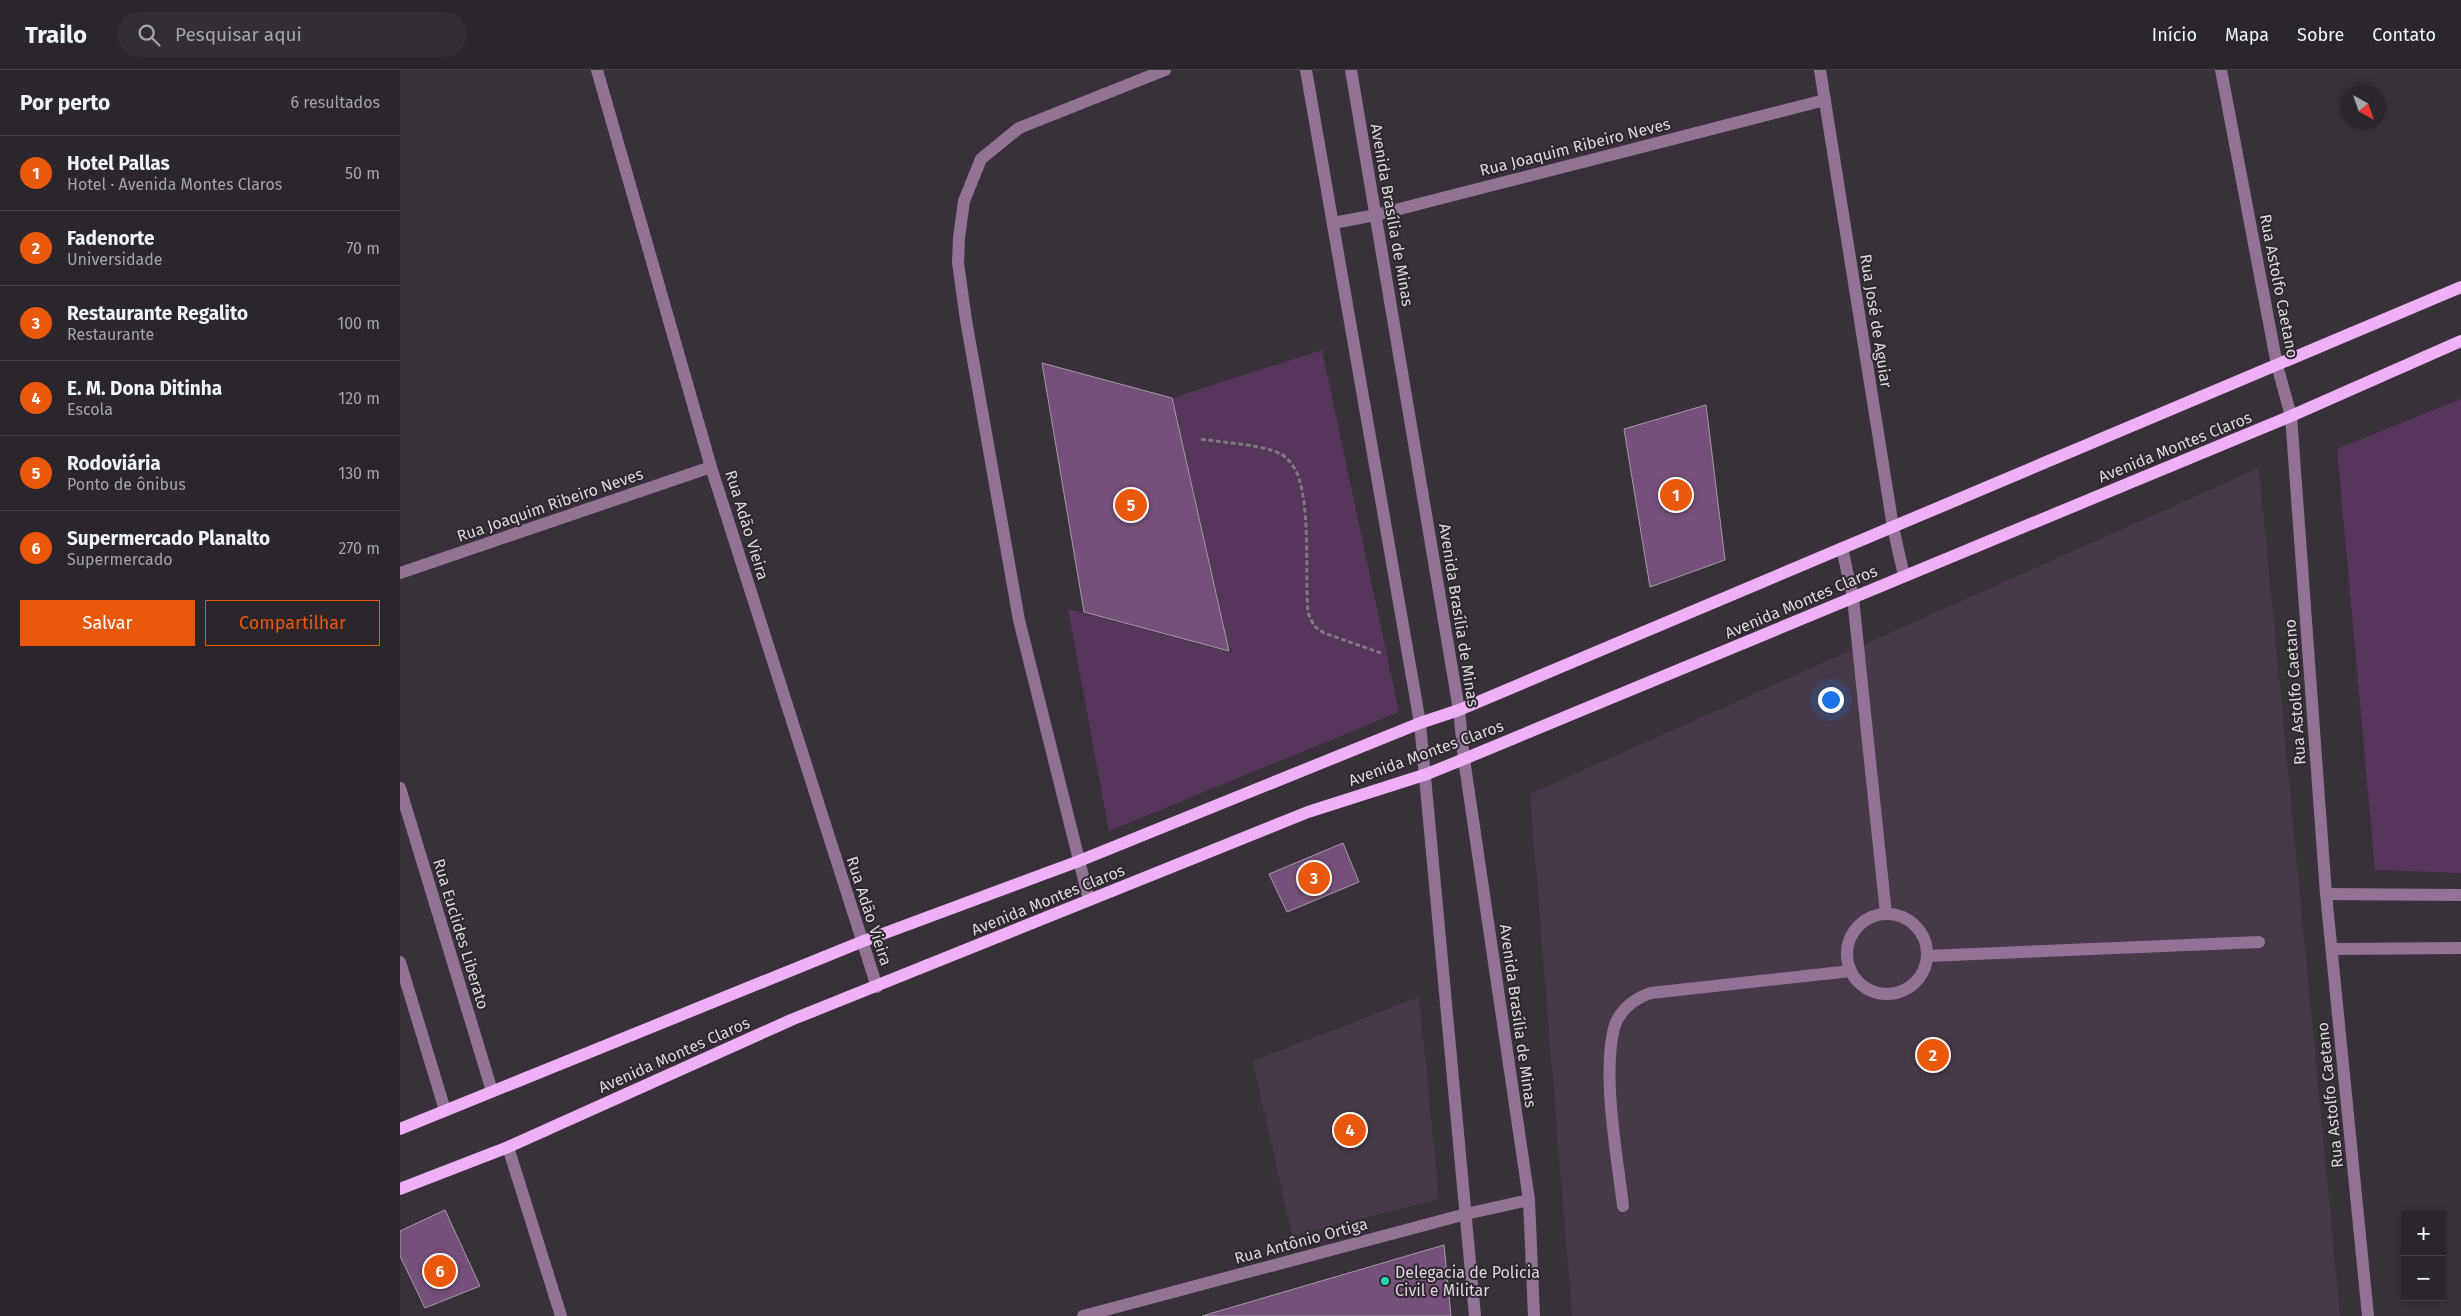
<!DOCTYPE html>
<html lang="pt">
<meta charset="utf-8">
<style>
:root{--surface:#2b252c;--page:#332d34;--text:#f1f3f6;--muted:#a6a5a9;--line:#474248;--accent:#ea580c}
body{margin:0;font-family:"Fira Sans",sans-serif;background:var(--page);color:var(--text)}
.controls{position:absolute;right:15px;bottom:15px;display:grid;overflow:hidden;border-radius:0px;box-shadow:0 2px 8px #0003}
.controls button{width:45px;height:45px;display:grid;place-items:center;padding:0;border:0;border-bottom:1px solid var(--line);background:var(--surface);color:var(--text);font:25px sans-serif}
.compass{position:absolute;left:1941px;top:15px;width:45px;height:45px;border-radius:50%;background:var(--surface);box-shadow:0 2px 8px #0003;rotate:140deg}
.you{position:absolute;left:1430px;top:629px;width:18px;height:18px;margin:-12px;border:4px solid #fff;border-radius:50%;background:#1a73e8;box-shadow:0 0 0 8px #1a73e833}
.badge{display:grid;place-items:center;width:32px;height:32px;border-radius:50%;background:var(--accent);color:#fff;font-size:16px;font-weight:700}
.pin{position:absolute;translate:-50% -50%;border:2px solid #fff;box-shadow:0 1px 5px #0006}
.list{margin:0;padding:0;list-style:none}
h2{display:flex;justify-content:space-between;align-items:center;height:65px;margin:0;padding:0 20px;font-size:21px}
h2 small{font-size:16px;font-weight:400;color:var(--muted)}
.list li{display:grid;grid-template-columns:32px 1fr auto;gap:15px;align-items:center;box-sizing:border-box;height:75px;padding:0 20px;border-top:1px solid var(--line)}
.list b{display:block;font-size:19px;white-space:nowrap}
.list p{margin:0;font-size:16px;white-space:nowrap;color:var(--muted)}
.list em{font-size:16px;font-style:normal;color:var(--muted)}
.actions{display:flex;gap:10px;padding:15px 20px}
.actions a{flex:1;padding:11px 0;border:1px solid var(--accent);border-radius:0px;text-align:center;font-size:18px;color:var(--accent)}
.actions .main{background:var(--accent);color:#fff}
.icon{flex:none;width:28px;height:28px;fill:none;stroke:currentColor;stroke-width:2;stroke-linecap:round;stroke-linejoin:round}
.map{position:relative;flex:none;width:2061px;height:1246px;overflow:hidden}
header{display:flex;align-items:center;gap:30px;box-sizing:border-box;height:70px;padding:0 25px;background:var(--surface);border-bottom:1px solid var(--line)}
header strong{font-size:24px}
nav{display:flex;gap:28px;margin-inline-start:auto;font-size:18px}
.search{width:350px;height:45px;background:var(--page);display:flex;align-items:center;gap:12px;box-sizing:border-box;padding:0 18px;border-radius:28px;color:var(--muted);font-size:19px}
main{display:flex}
aside{flex:1;background:var(--surface)}
.map>svg:first-child{display:block}
.built{fill:#463a48}
.green{fill:#56365a}
.building{fill:#75507a;stroke:#a59ca6}
.lines{fill:none;stroke-linecap:round;stroke-linejoin:round}
.path{stroke:#7e787f;stroke-width:3;stroke-dasharray:5 2.5;stroke-linecap:butt}
.minor{stroke:#927395;stroke-width:12}
.major{stroke:#efb0f7;stroke-width:12}
.poi-dot{fill:#25d5ae;stroke:#2f272f;stroke-width:2}
.labels{text-anchor:middle;dominant-baseline:central;stroke-width:4;stroke-linejoin:round;paint-order:stroke}
.street-label{font-size:16px;fill:#ddd8de;stroke:#2f272f}
.poi-label{font-size:16px;fill:#ddd8de;stroke:#2f272f;text-anchor:start}
</style>
<header>
<strong>Trailo</strong>
<div class="search"><svg class="icon" aria-label="search" viewBox="0 0 24 24"><circle cx="10" cy="10" r="6"/><path d="M15 15l6 6"/></svg>Pesquisar aqui</div>
<nav><a>Início</a><a>Mapa</a><a>Sobre</a><a>Contato</a></nav>
</header>
<main>
<aside>
<h2>Por perto<small>6 resultados</small></h2>
<ul class="list">
<li><span class="badge">1</span><div><b>Hotel Pallas</b><p>Hotel · Avenida Montes Claros</p></div><em>50 m</em></li>
<li><span class="badge">2</span><div><b>Fadenorte</b><p>Universidade</p></div><em>70 m</em></li>
<li><span class="badge">3</span><div><b>Restaurante Regalito</b><p>Restaurante</p></div><em>100 m</em></li>
<li><span class="badge">4</span><div><b>E. M. Dona Ditinha</b><p>Escola</p></div><em>120 m</em></li>
<li><span class="badge">5</span><div><b>Rodoviária</b><p>Ponto de ônibus</p></div><em>130 m</em></li>
<li><span class="badge">6</span><div><b>Supermercado Planalto</b><p>Supermercado</p></div><em>270 m</em></li>
</ul>
<div class="actions"><a class="main">Salvar</a><a>Compartilhar</a></div>
</aside>
<div class="map">
<svg width="2061" height="1246" viewBox="0 0 2061 1246">
<rect width="100%" height="100%" fill="#39313a"/>
<g class="built">
<polygon points="1859,398 1940,1246 1172,1246 1130,724"/>
<polygon points="1019,927 1039,1129 892,1166 853,991"/>
</g>
<g class="green">
<polygon points="922,280 999,642 709,761 668,539 833,583 828,574 772,328"/>
<polygon points="2061,329 2061,803 1975,800 1937,379"/>
</g>
<g class="building">
<polygon points="642,293 772,328 829,581 684,542"/>
<polygon points="1306,335 1325,490 1250,517 1224,359"/>
<polygon points="943,773 959,812 887,842 869,804"/>
<polygon points="45,1140 80,1216 25,1238 0,1186 0,1161"/>
<polygon points="1044,1175 1051,1246 802,1246"/>
</g>
<g class="lines">
<path class="path" d="M 801,369 C 824,373 861,374 881,384 C 890,389 898,402 900,412 C 910,449 905,504 908,543 L 914,556 L 924,563 L 981,583"/>
<g class="minor">
<polyline points="197,0 311,397 477,917"/>
<polyline points="906,0 1020,653 1075,1246"/>
<polyline points="951,0 1059,640 1064,689 1129,1130 1134,1246"/>
<polyline points="1420,0 1493,457 1504,506"/>
<polyline points="1821,0 1877,295 1891,346 1926,824 1968,1246"/>
<polyline points="933,153 976,145 1425,30"/>
<polyline points="1442,478 1453,528 1486,844"/>
<polyline points="0,503 311,397"/>
<polyline points="0,718 92,1021"/>
<polyline points="1926,824 2061,825"/>
<polyline points="689,830 619,550 566,250 558,193 559,168 564,131 581,89 619,58 765,0"/>
<circle cx="1487" cy="884" r="40"/>
<polyline points="1932,879 2061,878"/>
<polyline points="1527,886 1859,872"/>
<polyline points="0,892 45,1040"/>
<polyline points="108,1077 161,1246"/>
<path d="M 1223,1136 C 1217,1085 1202,1006 1214,958 C 1219,940 1235,928 1251,923 L 1451,901"/>
<polyline points="683,1246 1066,1144 1129,1130"/>
</g>
<g class="major">
<polyline points="0,1059 461,872 679,791 1020,653 1059,640 2061,217"/>
<polyline points="0,1119 108,1077 391,950 908,742 1027,704 1064,689 1891,346 2061,271"/>
</g>
</g>
<circle class="poi-dot" cx="985" cy="1211" r="5"/>
<g class="labels">
<g class="street-label">
<text transform="translate(1175 77) rotate(-14)">Rua Joaquim Ribeiro Neves</text>
<text transform="translate(992 145) rotate(80)">Avenida Brasília de Minas</text>
<text transform="translate(1879 216) rotate(79)">Rua Astolfo Caetano</text>
<text transform="translate(1476 251) rotate(81)">Rua José de Aguiar</text>
<text transform="translate(1775 377) rotate(-22)">Avenida Montes Claros</text>
<text transform="translate(150 435) rotate(-19)">Rua Joaquim Ribeiro Neves</text>
<text transform="translate(347 455) rotate(73)">Rua Adão Vieira</text>
<text transform="translate(1401 532) rotate(-23)">Avenida Montes Claros</text>
<text transform="translate(1059 545) rotate(81)">Avenida Brasília de Minas</text>
<text transform="translate(1895 622) rotate(-94)">Rua Astolfo Caetano</text>
<text transform="translate(1026 683) rotate(-20)">Avenida Montes Claros</text>
<text transform="translate(648 830) rotate(-22)">Avenida Montes Claros</text>
<text transform="translate(469 841) rotate(72)">Rua Adão Vieira</text>
<text transform="translate(61 864) rotate(73)">Rua Euclides Liberato</text>
<text transform="translate(1118 946) rotate(82)">Avenida Brasília de Minas</text>
<text transform="translate(274 985) rotate(-24)">Avenida Montes Claros</text>
<text transform="translate(1930 1025) rotate(-96)">Rua Astolfo Caetano</text>
<text transform="translate(901 1171) rotate(-15)">Rua Antônio Ortiga</text>
</g>
<g class="poi-label">
<text x="995" y="1202">Delegacia de Policia<tspan x="995" dy="18">Civil e Militar</tspan></text>
</g>
</g>
</svg>
<div class="controls">
<button>+</button>
<button>−</button>
</div>
<svg class="compass" viewBox="-18 -18 36 36"><path d="M0-13l5 13h-10z" fill="#e53935"/><path d="M0 13l5-13h-10z" fill="#a6a5a9"/></svg>
<div class="you"></div>
<div class="pin badge" style="left:1276px;top:425px">1</div>
<div class="pin badge" style="left:1533px;top:985px">2</div>
<div class="pin badge" style="left:914px;top:808px">3</div>
<div class="pin badge" style="left:950px;top:1060px">4</div>
<div class="pin badge" style="left:731px;top:435px">5</div>
<div class="pin badge" style="left:40px;top:1201px">6</div>
</div>
</main>
